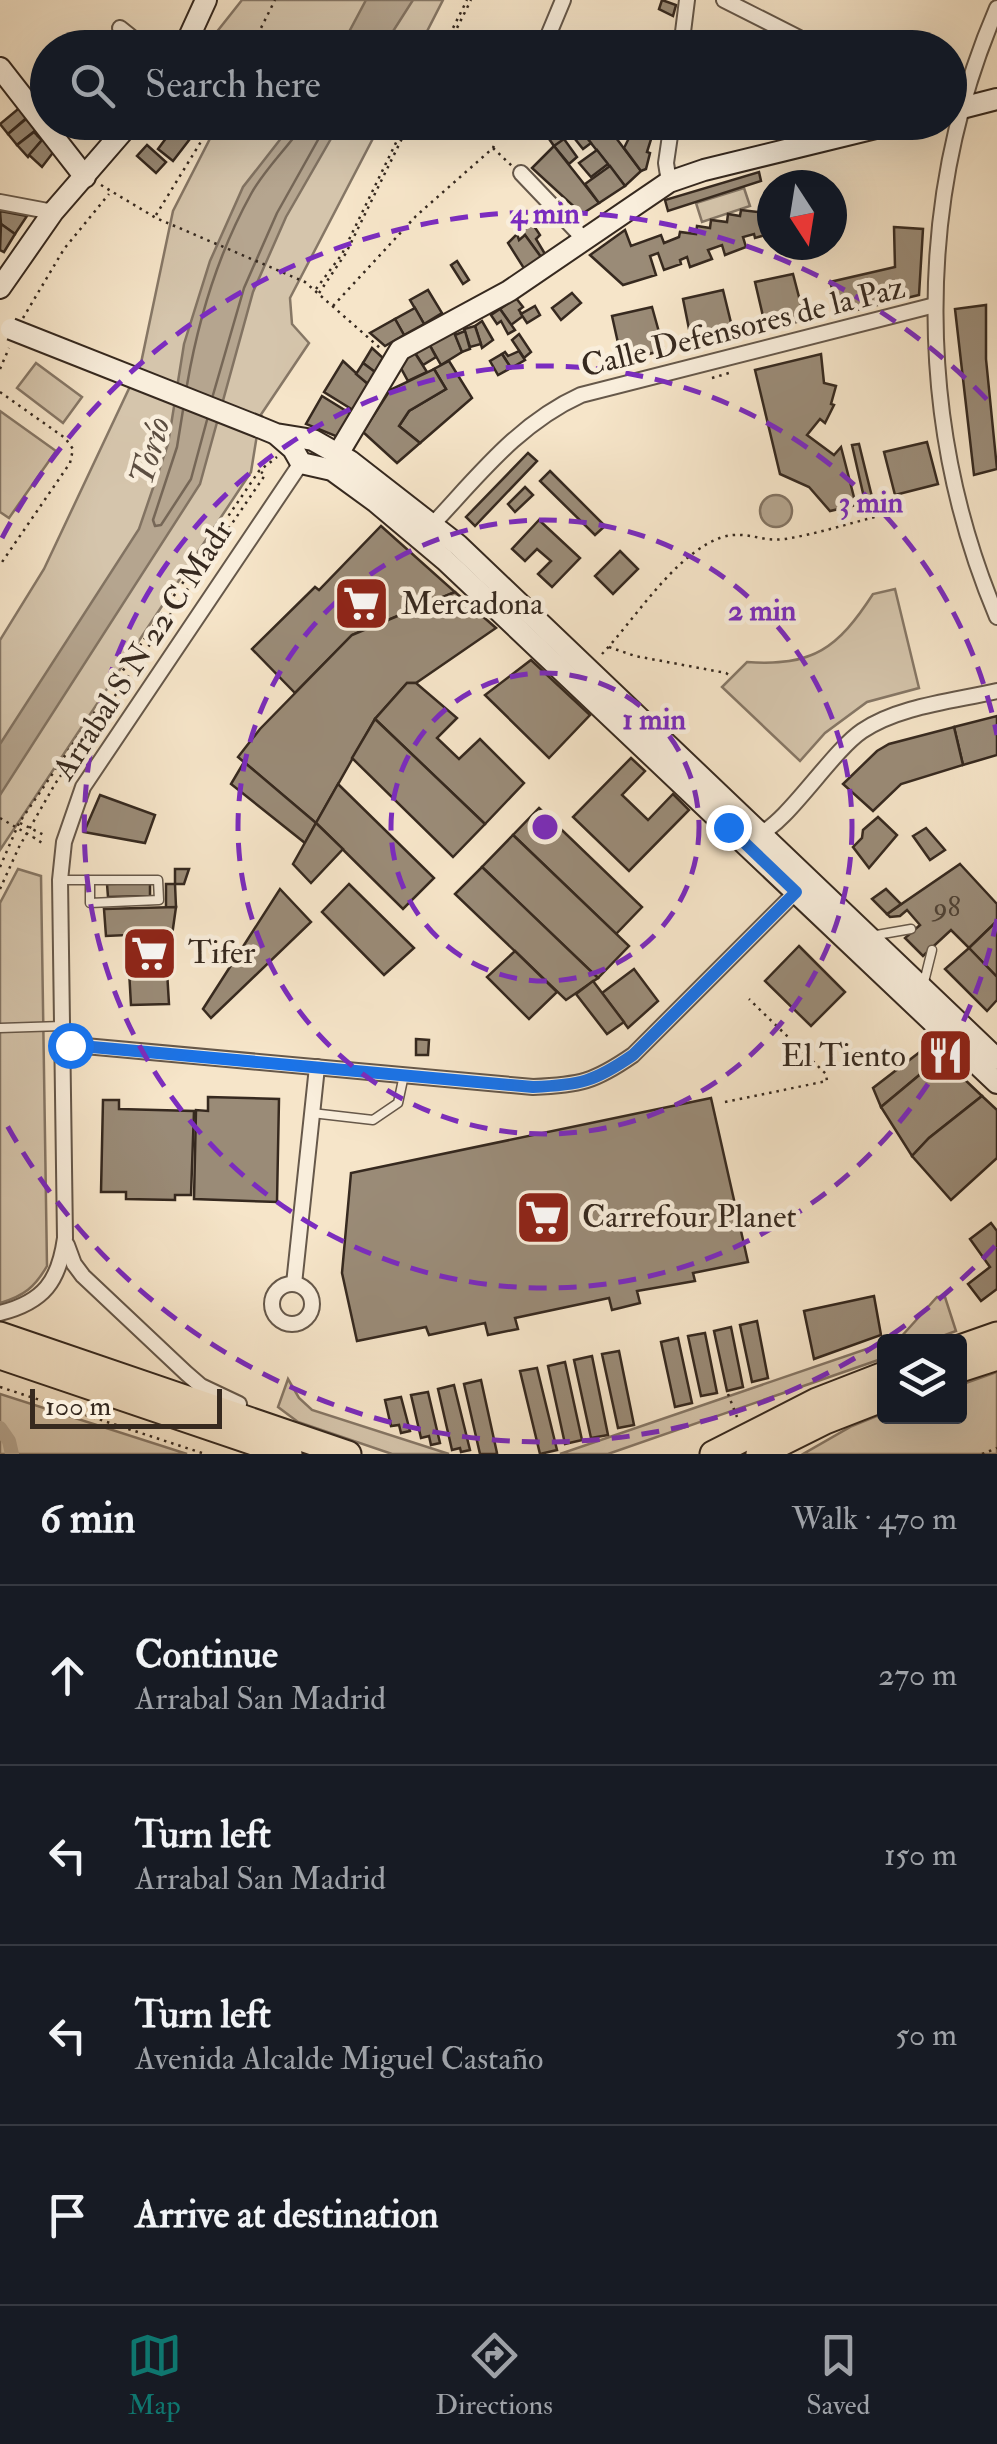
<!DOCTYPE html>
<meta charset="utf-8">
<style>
:root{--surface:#171b24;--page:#20242c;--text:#f1f3f6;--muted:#9ea1a6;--line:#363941;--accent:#0f766e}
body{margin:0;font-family:"IM FELL Double Pica",serif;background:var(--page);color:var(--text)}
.controls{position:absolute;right:30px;bottom:30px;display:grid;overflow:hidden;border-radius:10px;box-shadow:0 10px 40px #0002}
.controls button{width:90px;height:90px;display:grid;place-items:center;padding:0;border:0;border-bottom:2px solid var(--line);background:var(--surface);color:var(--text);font:50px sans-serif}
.compass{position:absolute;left:757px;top:170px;width:90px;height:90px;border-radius:50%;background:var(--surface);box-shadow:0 10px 40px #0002;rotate:168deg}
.scale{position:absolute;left:30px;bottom:25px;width:192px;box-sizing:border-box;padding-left:10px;border:5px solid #36291f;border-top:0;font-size:28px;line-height:35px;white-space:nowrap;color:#36291f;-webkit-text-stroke:8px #f9eedc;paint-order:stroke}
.stop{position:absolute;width:30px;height:30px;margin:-22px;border:8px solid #1a73e8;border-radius:50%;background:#fff}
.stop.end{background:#1a73e8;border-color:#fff;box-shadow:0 2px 10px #0008}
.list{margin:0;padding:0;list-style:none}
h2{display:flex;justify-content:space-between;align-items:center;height:130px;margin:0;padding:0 40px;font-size:42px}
h2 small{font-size:32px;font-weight:400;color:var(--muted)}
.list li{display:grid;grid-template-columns:65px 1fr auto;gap:30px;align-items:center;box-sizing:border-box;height:180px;padding:0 40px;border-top:2px solid var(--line)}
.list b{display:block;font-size:38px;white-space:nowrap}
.list p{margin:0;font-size:32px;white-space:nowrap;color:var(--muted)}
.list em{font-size:32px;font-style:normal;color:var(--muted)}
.icon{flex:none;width:55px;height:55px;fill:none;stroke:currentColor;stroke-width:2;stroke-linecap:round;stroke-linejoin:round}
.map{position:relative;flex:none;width:997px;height:1454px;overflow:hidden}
.search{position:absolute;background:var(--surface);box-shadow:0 10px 40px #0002;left:30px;right:30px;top:30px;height:110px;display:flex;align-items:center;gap:25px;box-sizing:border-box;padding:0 35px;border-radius:55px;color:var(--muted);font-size:38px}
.sheet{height:850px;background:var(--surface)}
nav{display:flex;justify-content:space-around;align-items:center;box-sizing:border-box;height:140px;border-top:2px solid var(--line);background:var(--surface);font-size:28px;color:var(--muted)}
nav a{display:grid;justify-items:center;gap:5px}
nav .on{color:var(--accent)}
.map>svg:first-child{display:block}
.green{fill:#d5c5ac;stroke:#867766;stroke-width:2.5}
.water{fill:#b5a58f;stroke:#827362;stroke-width:2.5}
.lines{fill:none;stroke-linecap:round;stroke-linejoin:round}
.shore{stroke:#766757;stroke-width:2.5}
.canal{stroke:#b5a58f;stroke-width:14}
.building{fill:#9a8b77;stroke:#36291f;stroke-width:2.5}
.lane-casing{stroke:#66584a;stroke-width:11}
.street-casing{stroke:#66584a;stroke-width:18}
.secondary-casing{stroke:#36291f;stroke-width:24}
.highway-casing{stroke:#36291f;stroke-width:29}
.path{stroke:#36291f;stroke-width:2.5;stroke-dasharray:2.5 5;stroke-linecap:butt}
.lane{stroke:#f9eedc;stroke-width:8}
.street{stroke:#f9eedc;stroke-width:14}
.secondary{stroke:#f9eedc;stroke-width:20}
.highway{stroke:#f6e5c9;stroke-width:25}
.secondary-bridge-casing{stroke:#36291f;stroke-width:24;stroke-linecap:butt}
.path-bridge{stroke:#36291f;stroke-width:2.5;stroke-dasharray:2.5 5;stroke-linecap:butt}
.secondary-bridge{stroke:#f9eedc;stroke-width:20}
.route{stroke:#1a73e8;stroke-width:12}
.ring{fill:none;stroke:#7b2cbf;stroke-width:5;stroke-dasharray:18 12}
.labels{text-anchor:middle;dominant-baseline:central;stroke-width:9;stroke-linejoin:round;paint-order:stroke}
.number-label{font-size:28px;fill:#4f4235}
.street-label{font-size:32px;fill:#36291f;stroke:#f9eedc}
.poi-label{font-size:32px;fill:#36291f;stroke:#f9eedc;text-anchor:start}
.water-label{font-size:35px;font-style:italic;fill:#5c4e41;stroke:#f9eedc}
.centre{fill:#7b2cbf;stroke:#f9eedc;stroke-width:5}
.ring-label{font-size:30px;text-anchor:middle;font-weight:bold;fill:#7b2cbf;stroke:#f9eedc;stroke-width:9;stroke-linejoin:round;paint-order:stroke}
</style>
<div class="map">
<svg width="997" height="1454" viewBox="0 0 997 1454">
<rect width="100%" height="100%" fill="#f6e5c9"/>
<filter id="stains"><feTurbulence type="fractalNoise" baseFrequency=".002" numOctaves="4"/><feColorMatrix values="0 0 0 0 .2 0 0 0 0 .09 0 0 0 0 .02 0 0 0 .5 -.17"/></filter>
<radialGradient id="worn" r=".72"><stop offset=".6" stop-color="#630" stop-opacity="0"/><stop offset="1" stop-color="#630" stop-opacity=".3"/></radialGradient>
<g class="green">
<polygon points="242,0 443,0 419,47 204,48"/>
<polygon points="218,123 381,123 290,298 292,324 309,343 260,416 251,472 0,850 0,640 44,569 141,363 173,211"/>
<polygon points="744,188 750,206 702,222 696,203"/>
<polygon points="36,363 82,397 63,423 17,388"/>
<polygon points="0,411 56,451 9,518 0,512"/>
<path d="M 895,589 L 919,688 L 867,702 L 825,733 L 800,761 L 722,687 L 747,662 C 813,667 838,648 873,594 Z"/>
<path d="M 18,869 L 41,876 L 47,1266 C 35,1287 24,1296 0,1303 L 0,903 Z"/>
<polygon points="937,1297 945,1297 956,1331 929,1341 890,1341 900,1338"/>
<polygon points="884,1343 884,1358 608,1454 560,1454"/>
<polygon points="997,1372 997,1454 803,1454 852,1426 884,1413 884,1416 960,1416 960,1385"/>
<polygon points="288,1379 299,1398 312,1410 449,1454 392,1454 298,1422 278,1407"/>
<polygon points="0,1394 187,1454 0,1454"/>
</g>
<g class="water">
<polygon points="366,0 413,0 383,47 341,47"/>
<polygon points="293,123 340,123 286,217 253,292 200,484 0,795 0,744 139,529 168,444 184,344 210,261 243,187"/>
<circle cx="776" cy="511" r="16"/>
</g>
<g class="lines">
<g class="shore">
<path d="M 187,385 C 198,321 219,252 251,194 C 263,172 283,152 298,132 L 300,122"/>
<polyline points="213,395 244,288 277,213 328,122"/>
<polyline points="183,410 177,447 153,520 155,526 161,525 191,479 207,420"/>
</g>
<polyline class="canal" points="0,1428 9,1441 12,1454"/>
</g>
<g class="building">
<polygon points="662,0 676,5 673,16 659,9"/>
<polygon points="23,105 31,114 8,134 0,124"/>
<polygon points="26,119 36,130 17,145 8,134"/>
<polygon points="178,122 203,122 173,161 158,149"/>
<polygon points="550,122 572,122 561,142 554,146 545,133"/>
<polygon points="587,122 604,122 641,171 625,186 579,128"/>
<polygon points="635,126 653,133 647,152 650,153 646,169 641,171 624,148"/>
<polygon points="579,128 591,143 583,149 571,134"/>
<polygon points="34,132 42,140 28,157 17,145"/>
<polygon points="43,132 55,150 42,167 29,155 42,140 38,136"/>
<polygon points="564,139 577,157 569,164 554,146"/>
<polygon points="147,145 166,162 156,173 137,156"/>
<polygon points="554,146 599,203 582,214 532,168"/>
<polygon points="597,150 608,164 591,177 579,163"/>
<polygon points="610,166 625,186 599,203 585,184"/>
<polygon points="759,172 761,181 668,211 665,200"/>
<polygon points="741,210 767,213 772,233 755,238 754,234 743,237 746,247 725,255 722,245 708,250 712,259 690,267 687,257 680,260 681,264 664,270 658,253 650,256 656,275 623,285 590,255 625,230 631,246 661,235 664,243 679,237 680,232 696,234 697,226 710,228 711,220 727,222 728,214 740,216"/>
<polygon points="0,211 27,216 15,234 1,224"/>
<polygon points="532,223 540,235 536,239 545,254 541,257 522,231"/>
<polygon points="1,224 15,234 4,252 0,250"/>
<polygon points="894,227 923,229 919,295 840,314 830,282 895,267"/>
<polygon points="517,234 519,240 525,235 541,257 525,270 508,243"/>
<polygon points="457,261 469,280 463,284 451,265"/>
<polygon points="793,274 805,320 766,329 755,282"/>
<polygon points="428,290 442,313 424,324 410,300"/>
<polygon points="723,290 734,335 692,344 683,299"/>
<polygon points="572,293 581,303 561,320 552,308"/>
<polygon points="516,298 523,307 519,310 523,316 511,325 500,309"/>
<polygon points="986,305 986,359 997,469 974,475 955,309"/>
<polygon points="535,306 540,315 527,323 521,314"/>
<polygon points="652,307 664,350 622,361 612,316"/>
<polygon points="415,308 424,324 404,335 395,319"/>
<polygon points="500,309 515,330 508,334 501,321 497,324 491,315"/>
<polygon points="395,319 404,335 385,346 370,333"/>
<polygon points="482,321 493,340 482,348 475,326"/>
<polygon points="475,326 481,344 470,347 464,329"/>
<polygon points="453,328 462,352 441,365 428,342"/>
<polygon points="465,331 470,349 462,352 455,335"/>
<polygon points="519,334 531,352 524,358 512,340"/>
<polygon points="428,342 436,357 423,365 413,350"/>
<polygon points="372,348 383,358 375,372 363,363"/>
<polygon points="413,350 427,372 408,381 396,359"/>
<polygon points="519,351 525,360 511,368 502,354 505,352 508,356"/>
<polygon points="502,354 511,368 498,375 490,361"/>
<polygon points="821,354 824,383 836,386 831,404 834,405 825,423 820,419 807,435 834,455 841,447 856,505 830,511 809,487 780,474 755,370"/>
<polygon points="343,361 368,384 353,410 324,392"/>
<polygon points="449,361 472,398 420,443 399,426 409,411 446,389 434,369"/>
<polygon points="363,363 375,372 368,384 356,374"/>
<polygon points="434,369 446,389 409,411 399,426 420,443 397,463 363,432 390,390"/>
<polygon points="322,396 351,414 338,437 306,424"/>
<polygon points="927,442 938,484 895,495 884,452"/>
<polygon points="859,444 873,501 865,502 852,445"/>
<polygon points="528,453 537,461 475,526 466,517"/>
<polygon points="550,471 605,526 595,535 540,481"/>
<polygon points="525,487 533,495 515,512 508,504"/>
<polygon points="539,520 580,558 552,587 538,574 551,561 537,549 525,561 512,549"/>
<polygon points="381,526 455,592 352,635 295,693 252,649 315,587 319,590"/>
<polygon points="620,551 638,569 613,594 595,576"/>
<polygon points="455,592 496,628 416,683 407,683 375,719 316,823 238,757 260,729 352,635"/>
<polygon points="531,660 590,715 549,758 485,695"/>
<polygon points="407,683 416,683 457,718 437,738 459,759 480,739 524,783 485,824 375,719"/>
<polygon points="997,716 997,755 963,765 954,727"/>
<polygon points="375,719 485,824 453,857 352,758"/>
<polygon points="954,727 963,765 901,784 873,811 843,784 877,751 889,744"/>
<polygon points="631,758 645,771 622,795 648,820 673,794 689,810 629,871 573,817"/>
<polygon points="244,762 316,823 305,843 231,784"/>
<polygon points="338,784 434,878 403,909 316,823"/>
<polygon points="100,795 155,815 145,843 84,832"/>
<polygon points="539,808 642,907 616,934 513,835"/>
<polygon points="878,817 897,835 869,868 853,847 862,838 863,830"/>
<polygon points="316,823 343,849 311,883 293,864"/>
<polygon points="926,828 945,850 930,860 913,836"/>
<polygon points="513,835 629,946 598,978 482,867"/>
<polygon points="960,864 997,904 997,921 969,948 951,930 923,956 905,938 920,925 907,910 900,916 890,917 887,914"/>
<polygon points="482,867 598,978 566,1000 455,894"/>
<polygon points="175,869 189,869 184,884 175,884"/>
<polygon points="150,883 150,896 108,897 107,884"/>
<polygon points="166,884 175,884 176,907 166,908"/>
<polygon points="349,884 414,948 384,975 322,912"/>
<polygon points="280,889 311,922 211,1018 203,1009"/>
<polygon points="886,889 901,904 887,914 872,899"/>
<polygon points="176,907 167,971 169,1004 131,1005 127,935 106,936 104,909"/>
<polygon points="997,921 997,977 969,948"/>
<polygon points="799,946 845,992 811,1026 765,981"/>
<polygon points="969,948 997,977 997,1000 987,1011 945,969"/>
<polygon points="515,951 557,992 529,1019 487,977"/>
<polygon points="634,969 658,1001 628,1028 602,993"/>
<polygon points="593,981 624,1022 607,1034 576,994"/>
<polygon points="416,1039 429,1040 428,1055 416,1055"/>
<polygon points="929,1045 941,1057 881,1107 873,1088"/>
<polygon points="941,1057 982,1096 929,1138 912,1156 881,1107"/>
<polygon points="982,1096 997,1110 997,1158 951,1200 912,1156 929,1138"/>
<polygon points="208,1097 279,1099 277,1202 194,1199 196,1110 208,1111"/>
<polygon points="711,1098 748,1262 693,1273 695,1281 637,1291 640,1303 612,1310 609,1298 515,1318 518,1329 488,1335 485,1323 429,1335 426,1327 357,1341 342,1273 351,1173"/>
<polygon points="103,1100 119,1100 119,1109 194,1111 191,1195 175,1195 175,1200 126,1199 126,1192 101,1192"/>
<polygon points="991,1223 997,1231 997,1289 981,1301 968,1284 990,1267 970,1239"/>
<polygon points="874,1296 881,1335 814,1359 804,1311"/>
<polygon points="757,1321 768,1378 752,1382 740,1325"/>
<polygon points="731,1327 743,1387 727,1391 714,1331"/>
<polygon points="705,1333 717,1393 701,1396 688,1336"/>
<polygon points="678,1338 692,1403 675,1407 661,1342"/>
<polygon points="619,1351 634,1425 618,1428 602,1354"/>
<polygon points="592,1356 608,1435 591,1438 574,1360"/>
<polygon points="565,1362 582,1440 565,1444 548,1366"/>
<polygon points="537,1368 557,1450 540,1454 520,1371"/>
<polygon points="481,1380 497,1453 495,1454 480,1454 464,1384"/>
<polygon points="454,1385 470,1450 461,1452 460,1448 452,1450 438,1389"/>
<polygon points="428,1392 440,1443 431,1445 429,1436 421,1438 411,1395"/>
<polygon points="401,1397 410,1431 401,1433 399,1425 391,1426 385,1400"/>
</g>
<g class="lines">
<defs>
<g id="lane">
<polyline points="60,880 158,880 159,900 90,903 90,881"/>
<polyline points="871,936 911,929"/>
<polyline points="923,986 932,950"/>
<polyline points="0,1028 62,1026"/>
<polyline points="312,1113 373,1120 398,1103 404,1075"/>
</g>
<g id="street">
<polyline points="724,0 819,48"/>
<path d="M 997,8 C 914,200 916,425 997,617"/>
<polyline points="120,28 145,48"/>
<polyline points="543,48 563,0"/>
<polyline points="681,48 687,0"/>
<polyline points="498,131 503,122"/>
<polyline points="521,173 583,238"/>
<polyline points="669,182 666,163 672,122"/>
<polyline points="0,202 53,212"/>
<path d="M 433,524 C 479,475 519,423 581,395 L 935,305"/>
<path d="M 757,835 C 786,825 831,752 862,731 C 899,706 954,701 997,691"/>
<path d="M 63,1044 L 533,1087 C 580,1085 594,1082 633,1055 L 796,892"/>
<polyline points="67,1245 74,1264 83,1276 186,1373 201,1386 239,1404"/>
<circle cx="292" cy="1304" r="20"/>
<polyline points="294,1284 317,1067"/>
<path d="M 0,1313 C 44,1302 59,1281 65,1238 L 60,880 L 64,842 L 83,787 L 301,463"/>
</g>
<g id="secondary">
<polyline points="184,48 206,0"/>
<polyline points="0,68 85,177"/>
<polyline points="950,111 997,99"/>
<polyline points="0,288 53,212 131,122"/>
<polyline points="259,427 276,434 313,440 350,461 458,545 997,1059"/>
<polyline points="278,436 293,449 301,463 332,470 376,502 445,560 997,1083"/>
<polyline points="338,454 400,350 509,291 669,182 704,170 900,122"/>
</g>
<g id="highway">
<polyline points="0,1335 348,1454"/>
<polyline points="960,1348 997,1335"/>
<polyline points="0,1356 289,1454"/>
<polyline points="960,1369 997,1357"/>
<polyline points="713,1454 817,1401 884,1375"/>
<polyline points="759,1454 825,1421 884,1398"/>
</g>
</defs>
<use href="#lane" class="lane-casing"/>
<use href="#street" class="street-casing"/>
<use href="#secondary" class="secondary-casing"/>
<use href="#highway" class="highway-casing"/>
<g class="path">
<polyline points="766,41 769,48"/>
<polyline points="251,48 275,0"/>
<polyline points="443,48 467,0"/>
<polyline points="447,48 471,0"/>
<polyline points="809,122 809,124"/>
<polyline points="493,148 512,166"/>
<polyline points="101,185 156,218 305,282 380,348"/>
<polyline points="156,215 213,122"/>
<polyline points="316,289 342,254 406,122"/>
<polyline points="319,293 346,253 410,122"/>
<polyline points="333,306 416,216 493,148 495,142"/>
<polyline points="23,318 64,249 109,194"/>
<polyline points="0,369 9,348"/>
<polyline points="712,378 729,373"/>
<polyline points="0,392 65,438 73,449 70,463 0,565"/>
<polyline points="609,647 635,656 726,673 732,677"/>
<path d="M 602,654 C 634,620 668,565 709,543 C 741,525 757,543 785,539 C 817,534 850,523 883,515"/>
<polyline points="20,823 46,836"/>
<polyline points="33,837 45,845"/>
<polyline points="0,867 19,823 259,471 277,457"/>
<polyline points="0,889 19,847 55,784 265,475 261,472"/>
<polyline points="725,1102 827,1081 826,1074 749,999"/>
<polyline points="0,1387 205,1454"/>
<polyline points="728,1394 737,1417"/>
<polyline points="982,1454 997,1448"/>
</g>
<use href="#lane" class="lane"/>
<use href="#street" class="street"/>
<use href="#secondary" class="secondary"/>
<use href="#highway" class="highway"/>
<defs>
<polyline id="secondary-bridge" points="11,329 259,427"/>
</defs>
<use href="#secondary-bridge" class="secondary-bridge-casing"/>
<polyline class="path-bridge" points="0,818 33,837"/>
<use href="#secondary-bridge" class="secondary-bridge"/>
</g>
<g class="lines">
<path class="route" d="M 70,1045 L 533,1087 C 580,1085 594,1082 633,1055 L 796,892 L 728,827"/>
</g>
<g class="ring">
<circle cx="545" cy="827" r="154"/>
<circle cx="545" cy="827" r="307"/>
<path d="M997 919A461 461 0 1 1 997 735"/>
<path d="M995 1246A615 615 0 0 1 2 1116M2 538A615 615 0 0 1 995 408"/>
</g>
<defs>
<symbol id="supermarket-square" viewBox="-11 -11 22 22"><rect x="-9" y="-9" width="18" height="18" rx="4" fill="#8f2418" stroke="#f9eedc"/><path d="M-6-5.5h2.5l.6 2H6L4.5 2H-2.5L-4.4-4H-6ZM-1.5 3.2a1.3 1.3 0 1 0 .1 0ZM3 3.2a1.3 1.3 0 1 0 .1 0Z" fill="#fff"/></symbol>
<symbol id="restaurant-square" viewBox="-11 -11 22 22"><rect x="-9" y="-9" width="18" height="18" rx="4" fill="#8f2418" stroke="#f9eedc"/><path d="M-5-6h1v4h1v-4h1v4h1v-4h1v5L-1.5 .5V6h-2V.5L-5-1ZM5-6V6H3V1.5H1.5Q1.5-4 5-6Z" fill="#fff"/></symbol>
</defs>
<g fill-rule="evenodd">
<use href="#supermarket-square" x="330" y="572" width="63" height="63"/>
<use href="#supermarket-square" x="118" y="922" width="63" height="63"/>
<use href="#restaurant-square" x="914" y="1024" width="63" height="63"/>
<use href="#supermarket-square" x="512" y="1186" width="63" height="63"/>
</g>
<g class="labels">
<g class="number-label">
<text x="947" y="907">98</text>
</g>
<g class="street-label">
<text transform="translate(743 327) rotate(-14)">Calle Defensores de la Paz</text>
<text transform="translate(143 650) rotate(-57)">Arrabal S N 22 C Madr</text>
</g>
<g class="poi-label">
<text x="401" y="604">Mercadona</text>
<text x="188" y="953">Tifer</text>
<text x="906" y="1056" text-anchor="end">El Tiento</text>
<text x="582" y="1217">Carrefour Planet</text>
</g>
<g class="water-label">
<text transform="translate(150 451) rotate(-74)">Torío</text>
</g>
</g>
<circle cx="545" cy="827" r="15" class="centre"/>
<g class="ring-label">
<text x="545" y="223">4 min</text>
<text x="871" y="512">3 min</text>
<text x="762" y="620">2 min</text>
<text x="654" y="729">1 min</text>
</g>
<rect width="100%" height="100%" filter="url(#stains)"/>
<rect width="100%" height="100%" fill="url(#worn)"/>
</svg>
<div class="controls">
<button><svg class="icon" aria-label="layers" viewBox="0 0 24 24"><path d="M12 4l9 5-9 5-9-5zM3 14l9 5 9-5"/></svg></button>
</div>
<svg class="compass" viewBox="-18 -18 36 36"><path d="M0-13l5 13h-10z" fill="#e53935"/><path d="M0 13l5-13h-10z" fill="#9ea1a6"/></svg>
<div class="scale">100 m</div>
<div class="stop" style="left:70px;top:1045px"></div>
<div class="stop end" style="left:728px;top:827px"></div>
<div class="search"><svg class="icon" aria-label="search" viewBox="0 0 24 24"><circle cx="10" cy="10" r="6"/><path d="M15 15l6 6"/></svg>Search here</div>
</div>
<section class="sheet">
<h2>6 min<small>Walk · 470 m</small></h2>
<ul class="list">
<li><svg class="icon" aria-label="ahead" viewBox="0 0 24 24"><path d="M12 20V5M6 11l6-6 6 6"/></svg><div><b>Continue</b><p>Arrabal San Madrid</p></div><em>270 m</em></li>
<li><svg class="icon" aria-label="left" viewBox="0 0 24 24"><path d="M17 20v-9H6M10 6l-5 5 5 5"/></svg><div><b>Turn left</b><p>Arrabal San Madrid</p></div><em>150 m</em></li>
<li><svg class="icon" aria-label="left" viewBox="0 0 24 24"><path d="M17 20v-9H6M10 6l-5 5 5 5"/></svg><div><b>Turn left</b><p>Avenida Alcalde Miguel Castaño</p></div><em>50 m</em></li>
<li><svg class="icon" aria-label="arrive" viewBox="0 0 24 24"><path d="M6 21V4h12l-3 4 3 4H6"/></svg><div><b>Arrive at destination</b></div></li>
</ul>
</section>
<nav>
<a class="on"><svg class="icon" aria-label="map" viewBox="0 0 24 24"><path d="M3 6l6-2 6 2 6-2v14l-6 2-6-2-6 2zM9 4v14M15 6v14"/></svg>Map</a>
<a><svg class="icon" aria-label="directions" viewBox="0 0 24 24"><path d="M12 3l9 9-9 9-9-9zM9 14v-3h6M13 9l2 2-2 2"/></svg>Directions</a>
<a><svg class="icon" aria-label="saved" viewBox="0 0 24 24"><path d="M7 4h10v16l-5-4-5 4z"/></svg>Saved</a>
</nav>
